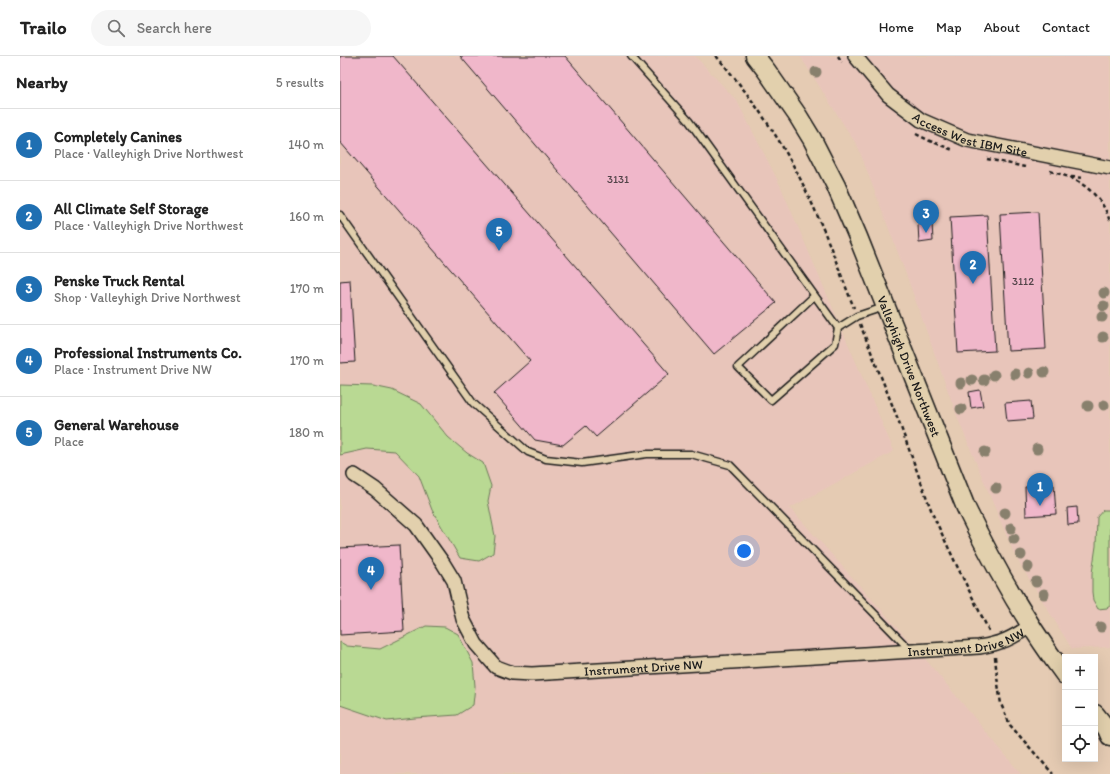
<!DOCTYPE html>
<meta charset="utf-8">
<style>
:root{--surface:#fff;--page:#f6f6f6;--text:#222;--muted:#767676;--line:#e0e0e0;--accent:#1f6fb2}
body{margin:0;font-family:Itim,sans-serif;background:var(--page);color:var(--text)}
.controls{position:absolute;right:12px;bottom:12px;display:grid;overflow:hidden;border-radius:0px;box-shadow:0 4px 16px #0002}
.controls button{width:36px;height:36px;display:grid;place-items:center;padding:0;border:0;border-bottom:1px solid var(--line);background:var(--surface);color:var(--text);font:20px sans-serif}
.you{position:absolute;left:404px;top:495px;width:14px;height:14px;margin:-10px;border:3px solid #fff;border-radius:50%;background:#1a73e8;box-shadow:0 0 0 6px #1a73e833}
.badge{display:grid;place-items:center;width:26px;height:26px;border-radius:50%;background:var(--accent);color:#fff;font-size:13px;font-weight:700}
.pin{position:absolute;translate:-50% -33px;filter:drop-shadow(0 1px 2px #0008)}
.pin::after{content:'';position:absolute;top:21px;width:14px;height:12px;background:inherit;clip-path:polygon(0 0,100% 0,50% 100%)}
.list{margin:0;padding:0;list-style:none}
h2{display:flex;justify-content:space-between;align-items:center;height:52px;margin:0;padding:0 16px;font-size:17px}
h2 small{font-size:13px;font-weight:400;color:var(--muted)}
.list li{display:grid;grid-template-columns:26px 1fr auto;gap:12px;align-items:center;box-sizing:border-box;height:72px;padding:0 16px;border-top:1px solid var(--line)}
.list b{display:block;font-size:15px;white-space:nowrap}
.list p{margin:0;font-size:13px;white-space:nowrap;color:var(--muted)}
.list em{font-size:13px;font-style:normal;color:var(--muted)}
.icon{flex:none;width:22px;height:22px;fill:none;stroke:currentColor;stroke-width:2;stroke-linecap:round;stroke-linejoin:round}
.map{position:relative;flex:none;width:770px;height:718px;overflow:hidden}
header{display:flex;align-items:center;gap:24px;box-sizing:border-box;height:56px;padding:0 20px;background:var(--surface);border-bottom:1px solid var(--line)}
header strong{font-size:19px}
nav{display:flex;gap:22px;margin-inline-start:auto;font-size:14px}
.search{width:280px;height:36px;background:var(--page);display:flex;align-items:center;gap:10px;box-sizing:border-box;padding:0 14px;border-radius:22px;color:var(--muted);font-size:15px}
main{display:flex}
aside{flex:1;background:var(--surface)}
.map>svg:first-child{display:block}
.built{fill:#e8c5ba;fill-rule:evenodd}
.green{fill:#b9d993;stroke:#6a7a58}
.building{fill:#f0b7ca;stroke:#1c1c1c}
.lines{fill:none;stroke-linecap:round;stroke-linejoin:round}
.service-casing{stroke:#1c1c1c;stroke-width:9}
.minor-casing{stroke:#1c1c1c;stroke-width:16}
.secondary-casing{stroke:#1c1c1c;stroke-width:21}
.path{stroke:#1c1c1c;stroke-width:2.5;stroke-dasharray:4 3;stroke-linecap:butt}
.service{stroke:#e2d0ad;stroke-width:6}
.minor{stroke:#e2d0ad;stroke-width:13}
.secondary{stroke:#e2d0ad;stroke-width:18}
.tree{fill:#88806d}
.labels{text-anchor:middle;dominant-baseline:central;stroke-width:3;stroke-linejoin:round;paint-order:stroke}
.number-label{font-size:11px;fill:#514348}
.street-label{font-size:13px;fill:#1c1c1c;stroke:#e2d0ad}
</style>
<header>
<strong>Trailo</strong>
<div class="search"><svg class="icon" aria-label="search" viewBox="0 0 24 24"><circle cx="10" cy="10" r="6"/><path d="M15 15l6 6"/></svg>Search here</div>
<nav><a>Home</a><a>Map</a><a>About</a><a>Contact</a></nav>
</header>
<main>
<aside>
<h2>Nearby<small>5 results</small></h2>
<ul class="list">
<li><span class="badge">1</span><div><b>Completely Canines</b><p>Place · Valleyhigh Drive Northwest</p></div><em>140 m</em></li>
<li><span class="badge">2</span><div><b>All Climate Self Storage</b><p>Place · Valleyhigh Drive Northwest</p></div><em>160 m</em></li>
<li><span class="badge">3</span><div><b>Penske Truck Rental</b><p>Shop · Valleyhigh Drive Northwest</p></div><em>170 m</em></li>
<li><span class="badge">4</span><div><b>Professional Instruments Co.</b><p>Place · Instrument Drive NW</p></div><em>170 m</em></li>
<li><span class="badge">5</span><div><b>General Warehouse</b><p>Place</p></div><em>180 m</em></li>
</ul>
</aside>
<div class="map">
<svg width="770" height="718" viewBox="0 0 770 718">
<rect width="100%" height="100%" fill="#e5cbb3"/>
<filter id="ink" filterUnits="userSpaceOnUse"><feTurbulence type="fractalNoise" baseFrequency=".025" numOctaves="2"/><feDisplacementMap in="SourceGraphic" scale="8" xChannelSelector="R" yChannelSelector="G"/><feConvolveMatrix kernelMatrix="1 2 1 2 8 2 1 2 1" color-interpolation-filters="sRGB"/></filter>
<g filter="url(#ink)">
<g class="built">
<path d="M 0,0 L 355,0 L 397,45 L 440,129 L 554,395 L 450,452 L 587,605 L 681,718 L 0,718 L 0,638 L 135,630 L 133,607 L 118,578 L 61,583 L 40,593 L 7,590 L 0,586 ZM 68,408 L 151,430 L 148,445 L 155,480 L 92,454 L 79,420 Z"/>
<polygon points="460,0 770,0 770,591 732,593 675,500 618,363 566,218 518,91"/>
</g>
<g class="green">
<polygon points="0,329 33,330 52,334 81,348 108,381 127,397 143,407 151,430 148,445 155,480 153,497 139,505 120,502 92,454 79,420 55,395 27,393 0,399"/>
<polygon points="763,454 770,454 770,550 767,552 758,553 753,544 752,536 752,517 756,490 757,461"/>
<polygon points="86,570 105,571 118,578 133,607 135,630 133,649 117,659 75,662 47,665 0,649 0,586 7,590 40,593"/>
</g>
<g class="building">
<polygon points="0,0 53,0 329,318 256,381 246,370 223,389 195,384 154,337 190,305 0,86"/>
<polygon points="120,0 225,0 436,247 374,298"/>
<polygon points="698,156 706,293 668,295 660,158"/>
<polygon points="647,159 655,295 618,297 610,161"/>
<polygon points="592,167 593,185 579,187 578,168"/>
<polygon points="10,224 15,306 0,307 0,225"/>
<polygon points="640,334 643,350 631,352 629,336"/>
<polygon points="691,345 693,363 667,365 665,347"/>
<polygon points="714,429 716,458 686,460 685,431"/>
<polygon points="737,451 738,468 728,469 727,452"/>
<polygon points="59,489 64,575 0,579 0,492"/>
</g>
<g class="lines">
<defs>
<g id="service">
<polyline points="291,0 349,65 498,272 517,260 544,251"/>
<polyline points="0,159 133,347 188,396 206,403 242,407 307,398 351,398 390,409 570,594"/>
<polyline points="474,240 398,311 431,344 495,288 498,272"/>
</g>
<g id="minor">
<path id="s1" d="M 515,0 L 548,39 L 581,64 L 627,84 L 770,112"/>
<path id="s2" d="M 14,419 L 35,433 L 76,469 L 103,507 L 114,525 L 123,563 L 136,588 L 156,611 L 172,617 L 192,618 L 639,591 C 662,587 671,583 690,570"/>
</g>
<g id="secondary">
<path id="s3" d="M 415,0 L 426,14 L 458,60 L 472,83 L 496,130 L 518,181 L 626,452 C 654,510 686,567 725,619"/>
<polyline points="755,658 767,673 770,680"/>
</g>
</defs>
<use href="#service" class="service-casing"/>
<use href="#minor" class="minor-casing"/>
<use href="#secondary" class="secondary-casing"/>
<g class="path">
<path d="M 376,0 C 387,12 397,25 407,38 C 430,69 451,102 467,137 C 485,174 499,214 514,252"/>
<polyline points="498,0 502,6"/>
<polyline points="576,78 590,85 613,94"/>
<polyline points="647,103 685,111"/>
<path d="M 710,115 C 717,117 724,119 731,122 C 749,130 766,147 770,167"/>
<polyline points="731,121 744,122"/>
<polyline points="520,268 559,366 593,459 617,510 650,577"/>
<polyline points="655,601 657,621 661,648 670,669 713,718"/>
</g>
<use href="#service" class="service"/>
<use href="#minor" class="minor"/>
<use href="#secondary" class="secondary"/>
</g>
<g class="tree">
<circle cx="476" cy="16" r="5.5"/>
<circle cx="764" cy="237" r="5.5"/>
<circle cx="764" cy="250" r="5.5"/>
<circle cx="762" cy="261" r="5.5"/>
<circle cx="763" cy="281" r="5.5"/>
<circle cx="704" cy="316" r="5.5"/>
<circle cx="689" cy="317" r="5.5"/>
<circle cx="675" cy="318" r="5.5"/>
<circle cx="654" cy="319" r="5.5"/>
<circle cx="632" cy="324" r="5.5"/>
<circle cx="644" cy="324" r="5.5"/>
<circle cx="621" cy="327" r="5.5"/>
<circle cx="764" cy="349" r="5.5"/>
<circle cx="748" cy="350" r="5.5"/>
<circle cx="621" cy="353" r="5.5"/>
<circle cx="697" cy="393" r="5.5"/>
<circle cx="645" cy="396" r="5.5"/>
<circle cx="656" cy="432" r="5.5"/>
<circle cx="665" cy="457" r="5.5"/>
<circle cx="671" cy="472" r="5.5"/>
<circle cx="674" cy="483" r="5.5"/>
<circle cx="681" cy="499" r="5.5"/>
<circle cx="688" cy="511" r="5.5"/>
<circle cx="696" cy="526" r="5.5"/>
<circle cx="704" cy="538" r="5.5"/>
<circle cx="761" cy="571" r="5.5"/>
</g>
</g>
<g class="labels">
<g class="number-label">
<text x="278" y="123">3131</text>
<text x="683" y="225">3112</text>
</g>
<g class="street-label">
<text stroke="none"><textPath href="#s1" startOffset="144">Access West IBM Site</textPath></text>
<text stroke="none"><textPath href="#s3" startOffset="348">Valleyhigh Drive Northwest</textPath></text>
<text stroke="none"><textPath href="#s2" startOffset="718">Instrument Drive NW</textPath></text>
<text stroke="none"><textPath href="#s2" startOffset="394">Instrument Drive NW</textPath></text>
</g>
</g>
</svg>
<div class="controls">
<button>+</button>
<button>−</button>
<button><svg class="icon" aria-label="locate" viewBox="0 0 24 24"><circle cx="12" cy="12" r="6"/><path d="M12 2v4M12 18v4M2 12h4M18 12h4"/></svg></button>
</div>
<div class="you"></div>
<div class="pin badge" style="left:700px;top:450px">1</div>
<div class="pin badge" style="left:633px;top:228px">2</div>
<div class="pin badge" style="left:586px;top:177px">3</div>
<div class="pin badge" style="left:31px;top:534px">4</div>
<div class="pin badge" style="left:159px;top:195px">5</div>
</div>
</main>
